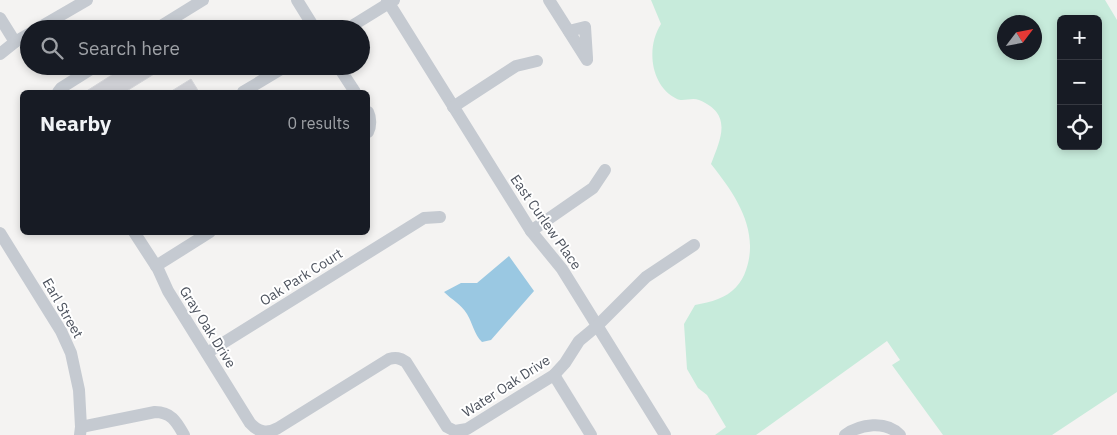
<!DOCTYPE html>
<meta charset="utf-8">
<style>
:root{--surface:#171b24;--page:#20242c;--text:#f1f3f6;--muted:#9ea1a6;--line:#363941}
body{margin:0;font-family:"IBM Plex Sans",sans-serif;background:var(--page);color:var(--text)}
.controls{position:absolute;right:15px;top:15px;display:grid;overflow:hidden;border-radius:8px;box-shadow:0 2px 8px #0003}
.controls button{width:45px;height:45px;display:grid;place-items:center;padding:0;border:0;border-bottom:1px solid var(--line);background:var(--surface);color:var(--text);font:25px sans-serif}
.compass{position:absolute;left:997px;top:15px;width:45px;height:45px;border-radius:50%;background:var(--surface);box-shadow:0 2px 8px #0003;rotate:58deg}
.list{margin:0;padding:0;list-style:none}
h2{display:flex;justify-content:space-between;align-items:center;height:65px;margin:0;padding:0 20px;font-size:21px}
h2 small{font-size:16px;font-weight:400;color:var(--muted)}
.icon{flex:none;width:28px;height:28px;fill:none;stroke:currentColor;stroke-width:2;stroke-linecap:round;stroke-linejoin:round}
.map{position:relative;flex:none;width:1117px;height:435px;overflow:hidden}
.search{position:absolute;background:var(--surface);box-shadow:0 2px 8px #0003;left:20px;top:20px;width:350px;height:55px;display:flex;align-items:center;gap:12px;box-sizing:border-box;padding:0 18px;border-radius:28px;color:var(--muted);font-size:19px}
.panel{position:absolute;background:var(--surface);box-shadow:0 2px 8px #0003;left:20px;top:90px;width:350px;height:145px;border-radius:8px}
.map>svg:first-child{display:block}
.green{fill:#c7ebdb;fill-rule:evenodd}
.water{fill:#9ac8e2}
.building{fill:#d0d1d6;stroke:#d7d8dc}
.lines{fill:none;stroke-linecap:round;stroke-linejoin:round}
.minor{stroke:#c5cad1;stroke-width:12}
.labels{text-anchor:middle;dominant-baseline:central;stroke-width:4;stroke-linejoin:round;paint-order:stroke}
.street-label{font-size:14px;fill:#4c525d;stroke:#fff}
</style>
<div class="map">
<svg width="1117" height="435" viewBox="0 0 1117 435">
<rect width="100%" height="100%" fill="#f4f3f2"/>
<path class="green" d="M 651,0 L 1105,0 L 1117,20 L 1117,392 L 1052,435 L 943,435 L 892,365 L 900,360 L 887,341 L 756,435 L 715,435 L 726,427 L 707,395 L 698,388 L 687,369 L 684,324 L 695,305 C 703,303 711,302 718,299 C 732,294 742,283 746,270 C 760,230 735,194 711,164 C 721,138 733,114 699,100 C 692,97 683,102 677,99 C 650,86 646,47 661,24 ZM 1061,19 L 1098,19 L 1098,146 L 1061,146 ZM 1034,22 L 1034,52 L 1004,52 L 1004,22 Z"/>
<path class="water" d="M 509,256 L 534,291 L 491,340 L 482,342 C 474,334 473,324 467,314 C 461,304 452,300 444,292 L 461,283 L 477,283 Z"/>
<g class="building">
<polygon points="126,66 167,66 125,92 85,92"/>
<polygon points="191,79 199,92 170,92"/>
</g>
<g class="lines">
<g class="minor">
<polyline points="297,0 315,29"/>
<polyline points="387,0 531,231 562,269 665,435"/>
<polyline points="549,0 587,60"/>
<polyline points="0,18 15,42"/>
<polyline points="37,29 87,0"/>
<polyline points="156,29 203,0"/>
<polyline points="347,29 394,0"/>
<polyline points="569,31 585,27 587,58"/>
<polyline points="0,54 15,42 29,34"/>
<polyline points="338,66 355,92"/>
<polyline points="58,92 61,88 96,66"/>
<polyline points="243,92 286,66"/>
<polyline points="453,107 516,66 537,61"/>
<path d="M 368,112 C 371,118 371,126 368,132"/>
<polyline points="531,231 593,188 605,170"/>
<path d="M 134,232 L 158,269 L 168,291 L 250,423 C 258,432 267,434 278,428 L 389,359 C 396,357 400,358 406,362 L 447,427 L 455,431 L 467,429 L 554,375 L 565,363 L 579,341 L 597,326 L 646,277 L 694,245"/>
<polyline points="0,233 61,331 71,353 79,390 81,427 80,435"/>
<polyline points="156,266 210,232"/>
<polyline points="207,353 424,218 440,217"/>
<polyline points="554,375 591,435"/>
<path d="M 81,427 L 155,412 C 172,412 177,423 184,435"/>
<path d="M 845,435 C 860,424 886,420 900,435"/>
</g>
</g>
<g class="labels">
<g class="street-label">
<text transform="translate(546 222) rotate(55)">East Curlew Place</text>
<text transform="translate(301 277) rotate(-32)">Oak Park Court</text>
<text transform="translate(63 308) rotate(60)">Earl Street</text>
<text transform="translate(208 327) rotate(58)">Gray Oak Drive</text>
<text transform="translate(506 386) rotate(-33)">Water Oak Drive</text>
</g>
</g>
</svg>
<div class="controls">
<button>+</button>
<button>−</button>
<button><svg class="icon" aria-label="locate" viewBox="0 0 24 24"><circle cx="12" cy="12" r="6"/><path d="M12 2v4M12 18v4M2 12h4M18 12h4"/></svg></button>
</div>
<svg class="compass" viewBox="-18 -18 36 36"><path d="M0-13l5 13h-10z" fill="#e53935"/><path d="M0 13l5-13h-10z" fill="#9ea1a6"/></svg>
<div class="search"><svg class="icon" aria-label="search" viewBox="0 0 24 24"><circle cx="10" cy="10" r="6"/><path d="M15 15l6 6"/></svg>Search here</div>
<section class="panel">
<h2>Nearby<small>0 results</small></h2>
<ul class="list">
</ul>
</section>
</div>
